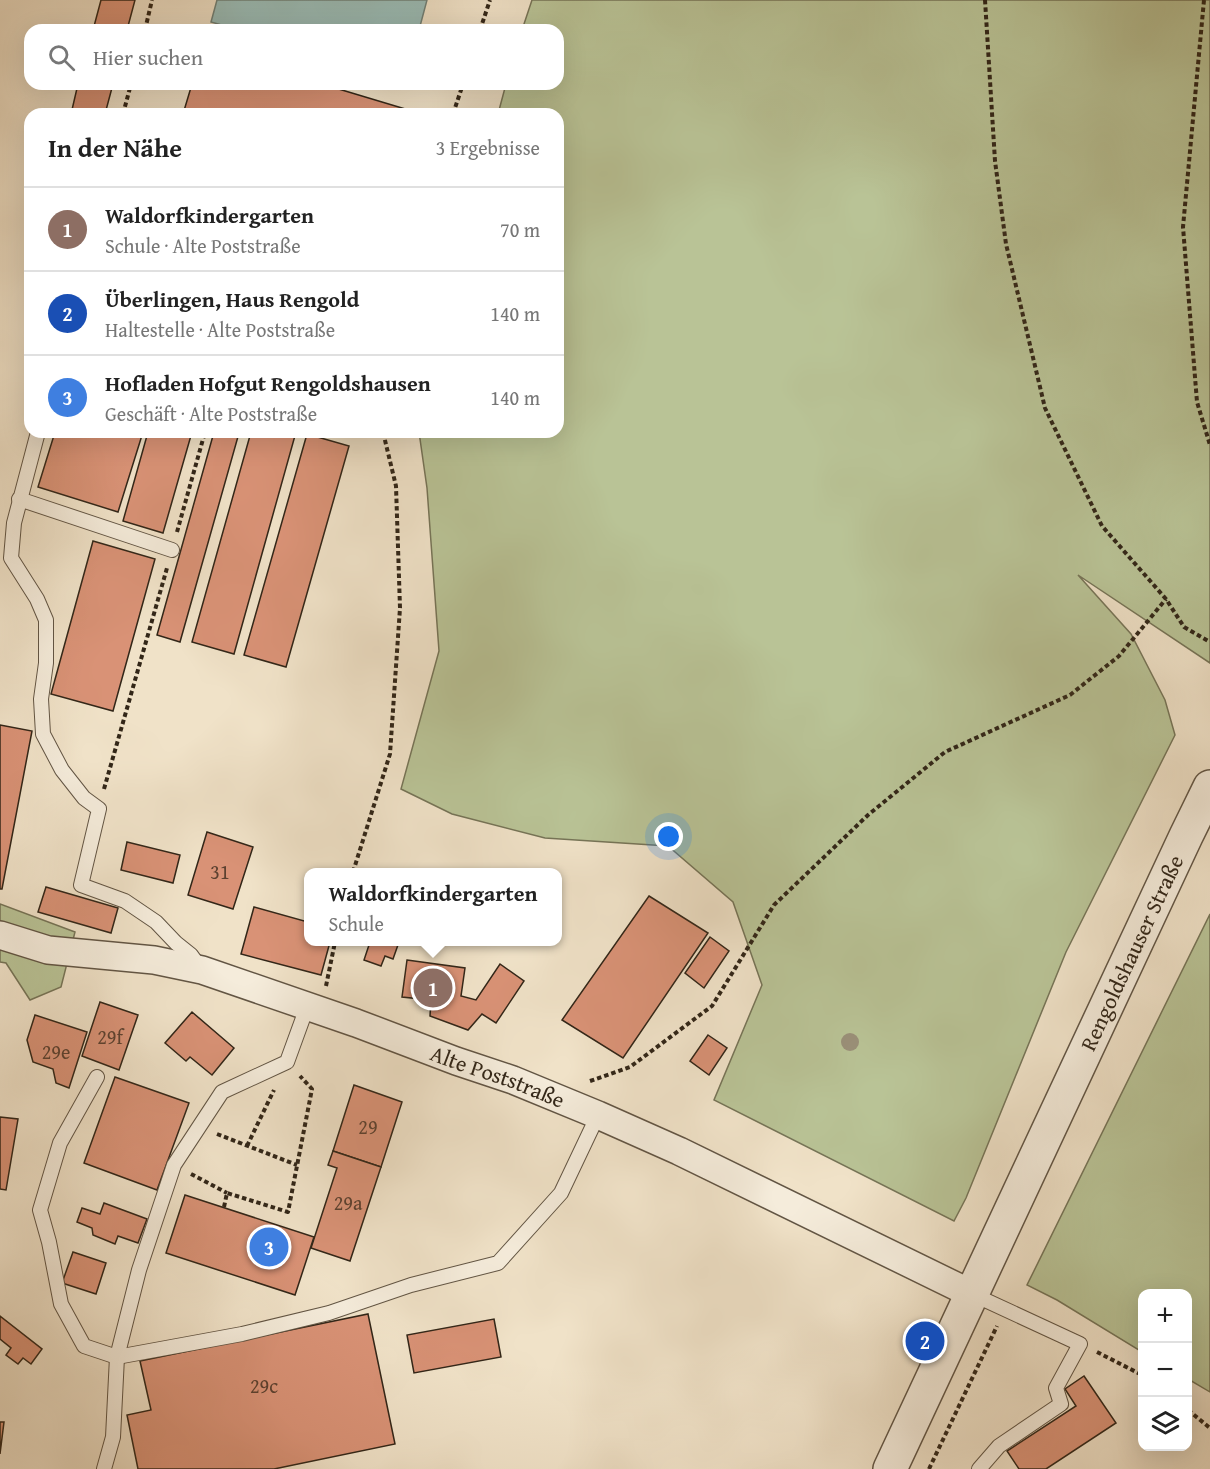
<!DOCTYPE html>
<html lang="de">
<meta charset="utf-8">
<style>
:root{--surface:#fff;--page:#f6f6f6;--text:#222;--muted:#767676;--line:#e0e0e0;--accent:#111827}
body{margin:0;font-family:"Gentium Book Plus",serif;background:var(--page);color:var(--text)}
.controls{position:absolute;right:18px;bottom:18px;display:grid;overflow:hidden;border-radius:12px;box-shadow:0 6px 24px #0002}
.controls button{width:54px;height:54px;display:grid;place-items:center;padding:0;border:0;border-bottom:2px solid var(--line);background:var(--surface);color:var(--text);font:30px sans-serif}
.you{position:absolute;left:669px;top:837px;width:21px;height:21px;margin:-15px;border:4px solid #fff;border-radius:50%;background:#1a73e8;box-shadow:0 0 0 9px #1a73e833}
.badge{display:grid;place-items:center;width:39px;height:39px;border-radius:50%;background:var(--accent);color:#fff;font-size:20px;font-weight:700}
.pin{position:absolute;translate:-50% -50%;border:3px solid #fff;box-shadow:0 2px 6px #0006}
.popup{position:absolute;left:304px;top:868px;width:258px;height:78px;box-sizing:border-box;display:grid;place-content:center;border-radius:12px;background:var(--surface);filter:drop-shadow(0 2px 4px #0005);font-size:20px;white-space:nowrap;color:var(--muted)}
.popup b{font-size:22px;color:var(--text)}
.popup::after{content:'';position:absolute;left:50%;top:100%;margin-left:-12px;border:12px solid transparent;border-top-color:var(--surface)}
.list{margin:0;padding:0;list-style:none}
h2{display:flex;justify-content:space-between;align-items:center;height:78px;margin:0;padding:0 24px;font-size:26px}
h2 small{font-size:20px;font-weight:400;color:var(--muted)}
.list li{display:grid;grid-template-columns:39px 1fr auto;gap:18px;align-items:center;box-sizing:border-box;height:84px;padding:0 24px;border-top:2px solid var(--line)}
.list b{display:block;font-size:22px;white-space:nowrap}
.list p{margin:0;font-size:20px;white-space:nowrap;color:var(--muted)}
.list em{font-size:20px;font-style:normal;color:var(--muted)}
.icon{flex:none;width:33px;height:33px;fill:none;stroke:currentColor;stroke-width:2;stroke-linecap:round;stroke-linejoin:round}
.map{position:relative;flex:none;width:1210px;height:1469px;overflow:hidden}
.search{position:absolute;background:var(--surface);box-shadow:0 6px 24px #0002;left:24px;top:24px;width:540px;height:66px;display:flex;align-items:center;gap:15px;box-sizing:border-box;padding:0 21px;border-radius:18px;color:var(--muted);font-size:22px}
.panel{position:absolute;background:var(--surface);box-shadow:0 6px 24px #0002;left:24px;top:108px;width:540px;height:330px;border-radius:18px}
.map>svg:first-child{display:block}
.green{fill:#b9c396;stroke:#767457;stroke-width:1.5}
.water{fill:#9abdb8;stroke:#708178;stroke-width:1.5}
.building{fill:#d99276;stroke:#322618;stroke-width:1.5}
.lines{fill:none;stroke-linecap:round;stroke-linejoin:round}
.service-casing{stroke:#625544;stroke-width:16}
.minor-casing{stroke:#625544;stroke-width:30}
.tertiary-casing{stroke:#625544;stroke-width:36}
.path{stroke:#322618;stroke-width:4;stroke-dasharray:4.5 3;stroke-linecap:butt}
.service{stroke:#f5ecdb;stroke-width:14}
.minor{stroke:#f5ecdb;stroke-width:27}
.tertiary{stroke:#f5ecdb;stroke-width:33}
.tree{fill:#9a9079}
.labels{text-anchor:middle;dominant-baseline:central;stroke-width:5;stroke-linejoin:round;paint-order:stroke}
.number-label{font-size:20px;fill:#5c4130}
.street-label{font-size:22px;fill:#322618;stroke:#f5ecdb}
</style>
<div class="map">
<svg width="1210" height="1469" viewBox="0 0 1210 1469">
<rect width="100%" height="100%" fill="#f0e2c8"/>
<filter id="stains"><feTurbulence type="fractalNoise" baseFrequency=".00333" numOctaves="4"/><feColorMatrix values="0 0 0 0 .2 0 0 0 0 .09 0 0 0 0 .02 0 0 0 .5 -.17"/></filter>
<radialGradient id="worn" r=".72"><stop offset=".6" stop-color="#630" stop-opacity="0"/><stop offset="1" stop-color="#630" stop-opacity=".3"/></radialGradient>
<g class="green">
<polygon points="532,0 1210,0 1210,663 1078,575 1131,634 1165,700 1175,735 1066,952 966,1198 954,1221 714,1100 762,985 733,902 668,846 545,838 452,814 401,789 439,651 427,488 419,432 558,432 558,114 498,114 506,84 558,84 558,30 522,30"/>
<polygon points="0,904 75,932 61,987 30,1000 6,963 0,962"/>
<polygon points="1210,914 1210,1392 1188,1379 1188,1294 1142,1294 1142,1352 1057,1300 1027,1285"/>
</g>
<polygon class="water" points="217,0 427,0 419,30 239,30 211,22"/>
<g class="building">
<polygon points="101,0 135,0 127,30 93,30"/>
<polygon points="78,84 113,84 105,114 71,114"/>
<polygon points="192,84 322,84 422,114 183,114"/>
<polygon points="55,432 143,432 118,512 38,487"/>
<polygon points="148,432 192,432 163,533 123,521"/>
<polygon points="214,432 239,433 180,642 157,635"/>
<polygon points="251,432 296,432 234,654 192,642"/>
<polygon points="307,434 349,446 286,667 244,655"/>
<polygon points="93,541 155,559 113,711 51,694"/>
<polygon points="0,725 32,731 2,889 0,889"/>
<polygon points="207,832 253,847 233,909 188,895"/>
<polygon points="127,842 180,855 173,883 121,870"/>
<polygon points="46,887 118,908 111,933 38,912"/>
<polygon points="649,896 708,933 623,1058 562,1020"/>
<polygon points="254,907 308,922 308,942 330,942 321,975 241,954"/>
<polygon points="710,937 729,951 704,988 685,973"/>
<polygon points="370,942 399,942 393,959 385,956 381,966 364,960"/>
<polygon points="407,960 465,968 461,996 476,1000 500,964 524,981 496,1023 482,1014 468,1030 430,1016 431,1000 402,997"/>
<polygon points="100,1002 138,1015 119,1070 82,1056"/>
<polygon points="192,1012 234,1048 212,1075 190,1057 186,1061 165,1043"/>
<polygon points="35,1015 87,1032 69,1088 56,1083 53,1069 33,1062 27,1040"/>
<polygon points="708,1035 727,1048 709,1075 690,1061"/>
<polygon points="115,1077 189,1103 157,1190 84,1163"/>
<polygon points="354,1085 402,1102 381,1167 333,1151"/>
<polygon points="0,1117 18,1119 6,1190 0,1189"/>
<polygon points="333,1151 381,1167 350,1261 311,1248 337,1168 328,1165"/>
<polygon points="185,1195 314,1237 295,1295 166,1253"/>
<polygon points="104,1203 147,1219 138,1243 118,1236 115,1244 93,1235 92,1228 77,1222 82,1208 100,1214"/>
<polygon points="73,1252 106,1263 96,1294 62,1283"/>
<polygon points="368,1314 395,1444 274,1469 138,1469 127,1415 151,1410 140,1361"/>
<polygon points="0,1316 42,1349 31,1364 23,1358 18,1364 6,1355 11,1348 0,1339"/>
<polygon points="494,1319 501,1357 414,1373 407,1335"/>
<polygon points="1084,1376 1116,1423 1046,1469 1019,1469 1007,1451 1076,1406 1065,1389"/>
<polygon points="0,1422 4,1422 0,1454"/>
</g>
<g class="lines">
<defs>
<g id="service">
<polyline points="38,432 14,523 11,558 37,599 46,620 46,663 41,699 43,734 62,770 84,798 99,809 81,885 125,901 156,922 176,943 191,955 199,966"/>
<polyline points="19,499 172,550"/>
<polyline points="97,1077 60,1143 40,1210 49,1242 61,1304 84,1346 117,1357 242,1334 329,1313 411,1285 498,1263 561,1193 598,1115"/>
<polyline points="972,1294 1080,1344 1056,1388 1061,1404 999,1446 979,1469"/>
<polyline points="104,1469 113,1437 117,1357 139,1270 174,1165 222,1092 287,1062 307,1007"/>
</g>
<g id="minor">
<path id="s1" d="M 0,935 L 48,950 L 154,960 L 202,970 L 356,1023 L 456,1061 L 513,1080 L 598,1115 L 679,1151 L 972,1294"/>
</g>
<g id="tertiary">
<path id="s2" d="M 890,1469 L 1186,836 L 1210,787"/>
</g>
</defs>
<use href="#service" class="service-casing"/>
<use href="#minor" class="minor-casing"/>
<use href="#tertiary" class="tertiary-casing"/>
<g class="path">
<polyline points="985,0 995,161 1006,244 1045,408 1102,526 1166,599 1184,627 1210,642"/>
<polyline points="1204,0 1183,227 1197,402 1210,445"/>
<polyline points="145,30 152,0"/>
<polyline points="480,30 490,0"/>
<polyline points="123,114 131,84"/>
<polyline points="453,114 463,84"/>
<polyline points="177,532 205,432"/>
<polyline points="104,789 167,568"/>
<polyline points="353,872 390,754 400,608 396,486 383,432"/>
<polyline points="326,986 335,942"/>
<polyline points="590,1081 630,1067 712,1006 774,905 868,815 945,752 1070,695 1119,656 1166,599"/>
<polyline points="217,1134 297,1165"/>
<polyline points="247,1146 274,1090"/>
<polyline points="191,1174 227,1193"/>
<polyline points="224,1207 227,1193 288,1212 312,1089 300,1076"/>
<polyline points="1097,1352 1142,1375"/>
<polyline points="1188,1410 1210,1428"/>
<polyline points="929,1469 997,1326"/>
</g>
<use href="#service" class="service"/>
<use href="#minor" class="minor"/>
<use href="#tertiary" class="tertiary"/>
</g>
<circle class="tree" cx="850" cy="1042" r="9"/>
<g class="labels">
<g class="number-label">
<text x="220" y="871">31</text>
<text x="110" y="1036">29f</text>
<text x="56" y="1051">29e</text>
<text x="368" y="1126">29</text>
<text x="348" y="1202">29a</text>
<text x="264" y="1385">29c</text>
</g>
<g class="street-label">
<text stroke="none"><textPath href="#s2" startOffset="570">Rengoldshauser Straße</textPath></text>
<text stroke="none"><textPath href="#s1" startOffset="520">Alte Poststraße</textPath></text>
</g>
</g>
<rect width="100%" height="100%" filter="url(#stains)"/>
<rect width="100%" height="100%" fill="url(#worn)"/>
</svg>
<div class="controls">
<button>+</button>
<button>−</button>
<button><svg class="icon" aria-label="layers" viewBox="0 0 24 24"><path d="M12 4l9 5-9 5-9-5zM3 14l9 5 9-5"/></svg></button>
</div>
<div class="you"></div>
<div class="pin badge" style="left:433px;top:988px;background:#8d6e63">1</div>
<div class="popup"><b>Waldorfkindergarten</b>Schule</div>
<div class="pin badge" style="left:925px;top:1341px;background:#1a4fb4">2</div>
<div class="pin badge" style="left:269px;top:1247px;background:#3f7fe0">3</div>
<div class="search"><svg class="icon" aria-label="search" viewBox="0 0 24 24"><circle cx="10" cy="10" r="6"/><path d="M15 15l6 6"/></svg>Hier suchen</div>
<section class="panel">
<h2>In der Nähe<small>3 Ergebnisse</small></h2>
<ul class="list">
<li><span class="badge" style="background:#8d6e63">1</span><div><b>Waldorfkindergarten</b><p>Schule · Alte Poststraße</p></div><em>70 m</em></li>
<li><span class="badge" style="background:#1a4fb4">2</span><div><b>Überlingen, Haus Rengold</b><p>Haltestelle · Alte Poststraße</p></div><em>140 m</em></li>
<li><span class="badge" style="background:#3f7fe0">3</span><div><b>Hofladen Hofgut Rengoldshausen</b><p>Geschäft · Alte Poststraße</p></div><em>140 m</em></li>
</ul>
</section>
</div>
